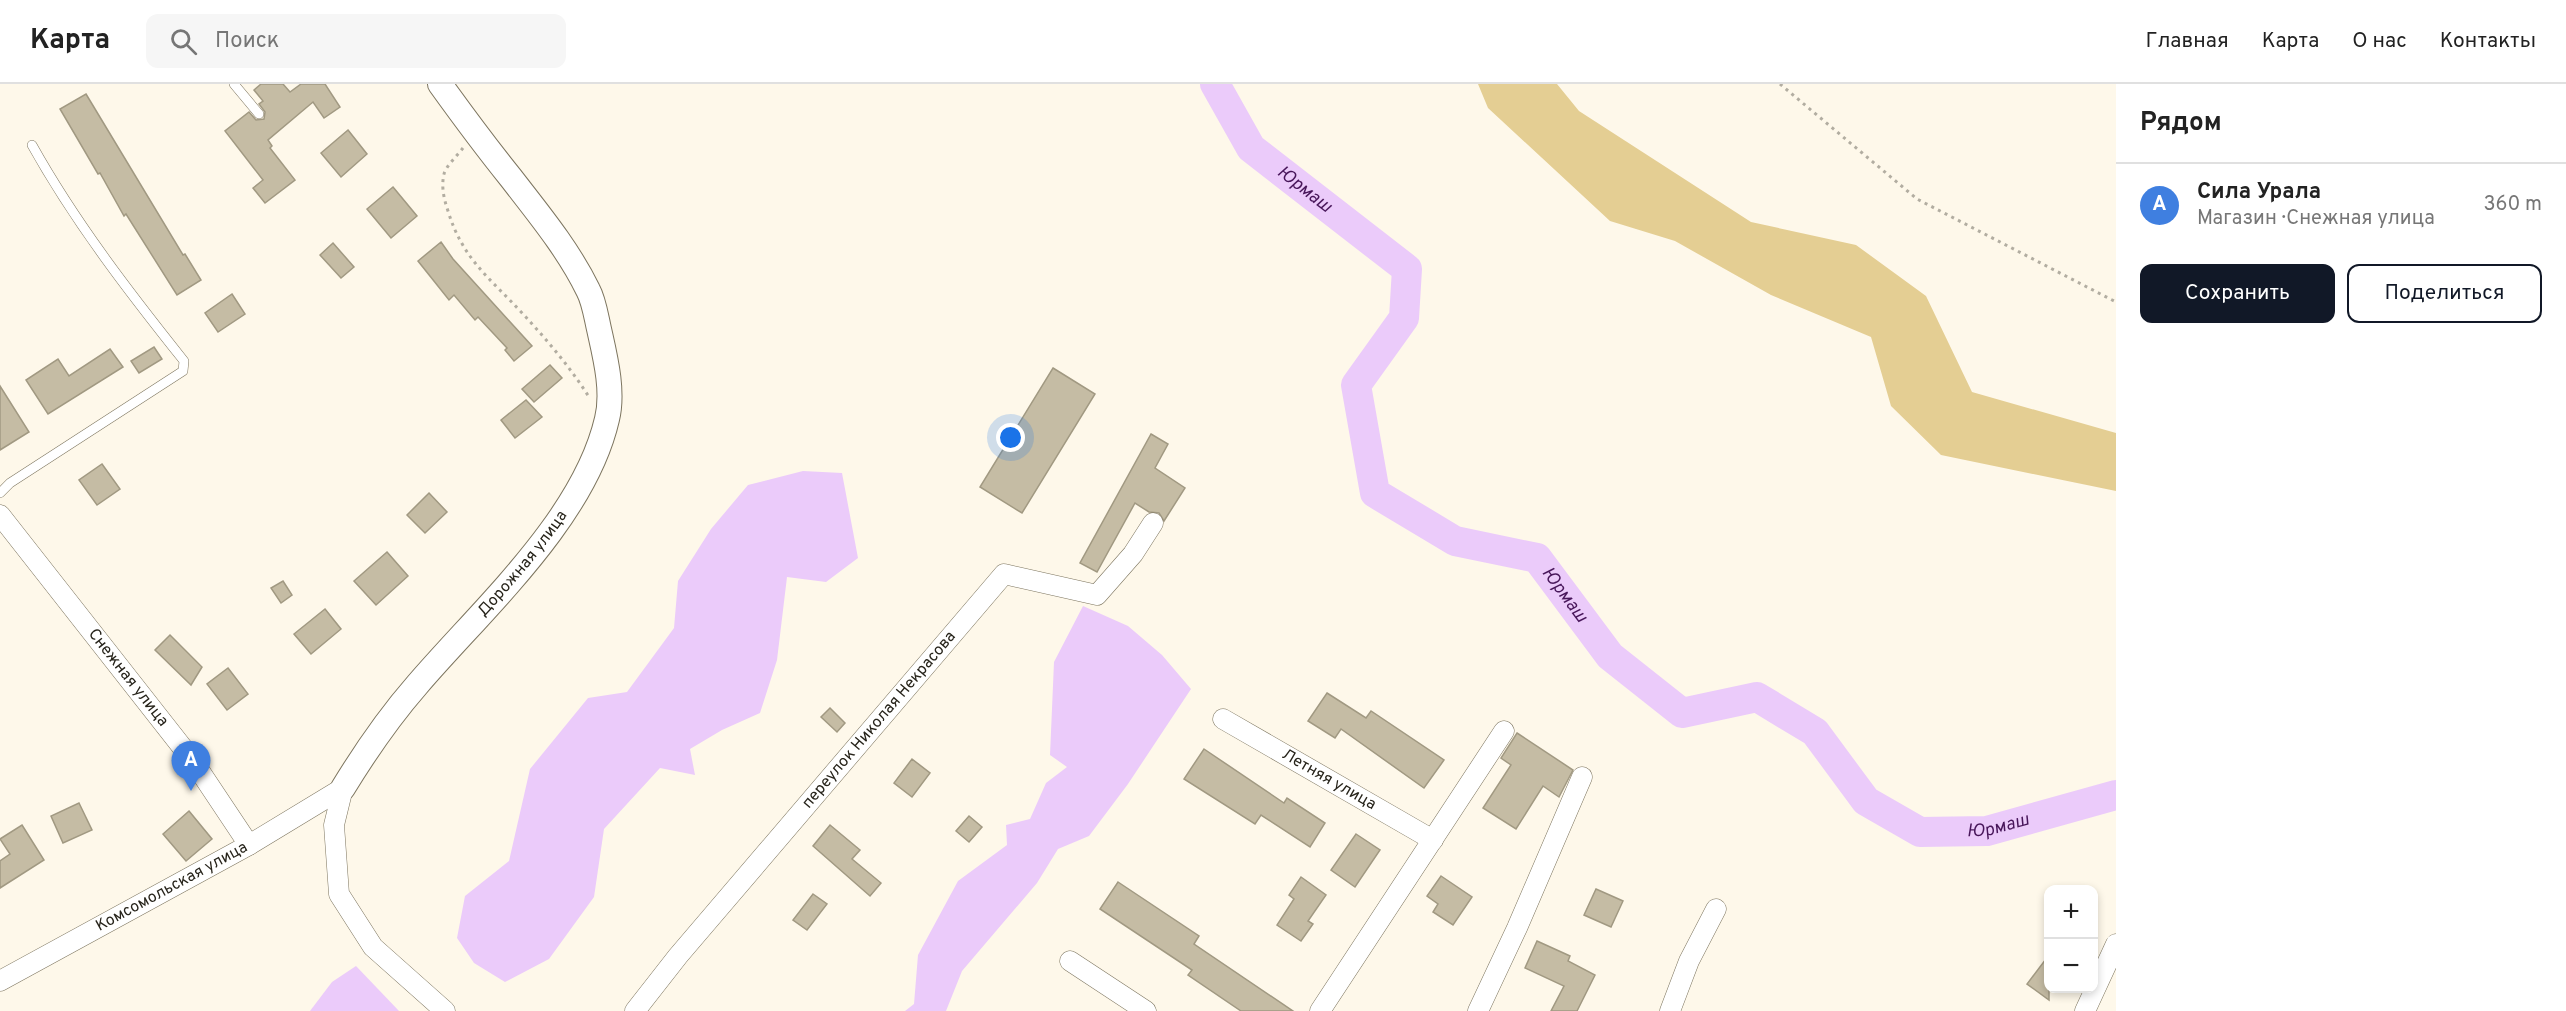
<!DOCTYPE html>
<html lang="ru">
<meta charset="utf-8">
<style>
:root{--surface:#fff;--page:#f6f6f6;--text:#222;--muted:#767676;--line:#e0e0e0;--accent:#111827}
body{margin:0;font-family:Overpass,sans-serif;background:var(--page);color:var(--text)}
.controls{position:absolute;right:18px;bottom:18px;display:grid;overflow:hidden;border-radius:12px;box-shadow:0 3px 9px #0003}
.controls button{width:54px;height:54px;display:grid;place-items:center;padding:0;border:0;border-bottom:2px solid var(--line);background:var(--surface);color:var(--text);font:30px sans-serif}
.you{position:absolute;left:1011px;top:354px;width:21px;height:21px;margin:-15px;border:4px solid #fff;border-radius:50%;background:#1a73e8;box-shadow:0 0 0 9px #1a73e833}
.badge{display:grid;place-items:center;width:39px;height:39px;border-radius:50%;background:var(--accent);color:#fff;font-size:20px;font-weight:700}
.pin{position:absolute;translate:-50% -50px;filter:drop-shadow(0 2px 3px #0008)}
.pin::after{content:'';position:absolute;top:32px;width:21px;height:18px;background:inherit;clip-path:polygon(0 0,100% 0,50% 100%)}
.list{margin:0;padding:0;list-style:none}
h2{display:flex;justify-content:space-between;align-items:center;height:78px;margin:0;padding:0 24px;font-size:26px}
h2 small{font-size:20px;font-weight:400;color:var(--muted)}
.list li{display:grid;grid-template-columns:39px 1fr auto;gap:18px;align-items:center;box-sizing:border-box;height:84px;padding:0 24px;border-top:2px solid var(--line)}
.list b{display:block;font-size:22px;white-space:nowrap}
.list p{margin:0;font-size:20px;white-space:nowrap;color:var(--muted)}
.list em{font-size:20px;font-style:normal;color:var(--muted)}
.actions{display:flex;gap:12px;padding:18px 24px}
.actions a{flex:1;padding:14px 0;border:2px solid var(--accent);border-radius:12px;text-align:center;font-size:21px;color:var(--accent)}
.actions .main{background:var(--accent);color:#fff}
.icon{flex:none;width:33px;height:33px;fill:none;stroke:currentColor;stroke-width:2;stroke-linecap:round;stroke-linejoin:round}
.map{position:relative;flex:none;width:2116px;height:927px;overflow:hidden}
header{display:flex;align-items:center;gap:36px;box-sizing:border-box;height:84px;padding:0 30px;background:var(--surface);border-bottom:2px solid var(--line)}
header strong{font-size:28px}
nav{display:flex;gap:33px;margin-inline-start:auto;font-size:21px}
.search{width:420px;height:54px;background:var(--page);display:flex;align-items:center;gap:15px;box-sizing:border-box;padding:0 21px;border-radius:12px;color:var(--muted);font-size:22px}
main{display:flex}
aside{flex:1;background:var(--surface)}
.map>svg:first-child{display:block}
.green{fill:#e4ce93}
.water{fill:#ebcbfa}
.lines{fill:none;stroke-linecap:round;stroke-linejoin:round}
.river{stroke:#ebcbfa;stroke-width:30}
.building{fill:#c5bca4;stroke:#a19982;stroke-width:1.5}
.service-casing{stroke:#7c745e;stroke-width:10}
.minor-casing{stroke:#7c745e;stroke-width:21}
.tertiary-casing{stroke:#7c745e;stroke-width:26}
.path{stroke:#b2ada1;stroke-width:3;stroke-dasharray:3 4.5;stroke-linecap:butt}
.service{stroke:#fff;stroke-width:9}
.minor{stroke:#fff;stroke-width:20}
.tertiary{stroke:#fff;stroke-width:24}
.labels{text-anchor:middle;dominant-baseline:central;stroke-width:6;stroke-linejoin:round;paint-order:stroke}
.street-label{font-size:16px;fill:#27241b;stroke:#fff}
.water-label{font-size:18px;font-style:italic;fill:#48165a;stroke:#fff}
</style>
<header>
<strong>Карта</strong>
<div class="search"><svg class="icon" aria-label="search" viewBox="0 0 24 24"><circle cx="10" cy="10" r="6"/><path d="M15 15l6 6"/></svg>Поиск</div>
<nav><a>Главная</a><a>Карта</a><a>О нас</a><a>Контакты</a></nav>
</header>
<main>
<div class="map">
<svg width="2116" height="927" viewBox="0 0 2116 927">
<rect width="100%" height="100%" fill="#fef8ea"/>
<polygon class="green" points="1478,0 1557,0 1579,27 1751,138 1856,161 1926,212 1972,308 2116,349 2116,407 1941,371 1891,322 1871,253 1771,211 1675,157 1610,137 1488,24"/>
<g class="water">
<polygon points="803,387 842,389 858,474 826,498 787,493 777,576 760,629 722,646 690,665 695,691 660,684 604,745 594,813 549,875 505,898 474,879 457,854 465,812 509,777 530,685 588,614 627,608 674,544 678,497 711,445 748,401"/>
<polygon points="1083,522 1128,542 1162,571 1191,605 1128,700 1089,752 1058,765 1037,799 962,887 946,927 905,927 914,920 918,871 958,797 1007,761 1006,741 1030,735 1046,699 1067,683 1050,671 1054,578"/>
<polygon points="356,882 399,927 310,927 332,898"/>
</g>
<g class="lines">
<path class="river" id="s1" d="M 1215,0 L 1251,64 L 1407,185 L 1404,234 L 1356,301 L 1375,409 L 1455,457 L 1537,474 L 1610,572 L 1682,629 L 1757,613 L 1815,648 L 1866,717 L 1920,748 L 1987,747 L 2116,711"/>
</g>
<g class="building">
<polygon points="261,0 283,0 290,8 301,0 325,0 340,23 324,34 313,18 268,56 272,62 270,64 295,96 265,119 253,104 263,96 225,47 249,28 256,36 264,35 265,28 259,20 263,17 254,6"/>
<polygon points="86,10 183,171 185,170 201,196 177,211 126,130 124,132 100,89 98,90 60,25"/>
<polygon points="348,46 367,70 341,93 321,69"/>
<polygon points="393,103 417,132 391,154 367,125"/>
<polygon points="441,158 453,175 532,262 514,277 505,266 507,264 478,233 475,236 454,211 449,216 418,177"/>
<polygon points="333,159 354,183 341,194 320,171"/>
<polygon points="232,210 245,230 218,248 205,229"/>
<polygon points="154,263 162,275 139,289 131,277"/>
<polygon points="110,265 123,283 48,330 26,296 58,275 69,292"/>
<polygon points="550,281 562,294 534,318 522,305"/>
<polygon points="1053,284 1095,310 1022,429 980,403"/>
<polygon points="0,302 29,348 0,366"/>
<polygon points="526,316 542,333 515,354 501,336"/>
<polygon points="1151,350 1168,360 1155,384 1185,404 1164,437 1159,429 1149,428 1135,419 1097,488 1080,479"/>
<polygon points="102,380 120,405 97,421 79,396"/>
<polygon points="429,409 447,428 425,449 407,431"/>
<polygon points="387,468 408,492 376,521 354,497"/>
<polygon points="283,497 292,511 281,519 271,504"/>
<polygon points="325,525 341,545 311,570 294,550"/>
<polygon points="170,551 202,583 191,601 155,566"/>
<polygon points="228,584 248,610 227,626 207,600"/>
<polygon points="1327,609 1366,634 1371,627 1444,676 1424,704 1341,645 1335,654 1308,637"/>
<polygon points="830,624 845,639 837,648 821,633"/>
<polygon points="1517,649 1573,686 1559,713 1543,702 1516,745 1483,724 1511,681 1501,674"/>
<polygon points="1204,665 1284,719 1287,714 1325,739 1310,763 1261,731 1255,740 1184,695"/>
<polygon points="912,675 930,689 912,713 894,699"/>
<polygon points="79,719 92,746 63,759 51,732"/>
<polygon points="189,727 212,755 186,777 163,750"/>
<polygon points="969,732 982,743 969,758 956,747"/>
<polygon points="22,741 44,776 0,804 0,777 10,770 0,755"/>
<polygon points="830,741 860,766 852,775 881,799 870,812 813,762"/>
<polygon points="1356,750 1380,766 1355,803 1331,786"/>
<polygon points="1441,792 1472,813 1453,841 1433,828 1438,820 1427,812"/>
<polygon points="1301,793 1326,811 1308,837 1313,840 1301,857 1277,841 1294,815 1289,811"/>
<polygon points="1118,798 1199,852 1194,860 1293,927 1241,927 1188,891 1192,886 1100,825"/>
<polygon points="1596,805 1623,817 1611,843 1584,831"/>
<polygon points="813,810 827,820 807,846 793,836"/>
<polygon points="1537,857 1570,872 1568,877 1595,891 1577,927 1551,927 1564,902 1525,884"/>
<polygon points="2049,871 2049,916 2027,900"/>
</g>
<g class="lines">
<defs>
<g id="service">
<polyline points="234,0 259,30"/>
<path d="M 0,409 L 10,399 L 183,287 L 184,277 C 129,208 75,138 32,61"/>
</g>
<g id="minor">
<path id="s2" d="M 0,431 L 193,677 L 249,761"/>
<path id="s3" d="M 1223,635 L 1433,756"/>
<polyline points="343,704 334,741 339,810 373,863 445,927"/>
<polyline points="1070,877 1146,927"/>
<path id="s4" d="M 0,897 L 249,761 L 343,704"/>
<path id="s5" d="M 635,927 L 678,872 L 1004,490 L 1097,511 L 1133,470 L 1153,439"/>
<polyline points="1320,927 1504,647"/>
<polyline points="1478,927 1517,844 1582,693"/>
<polyline points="1670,927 1689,877 1716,825"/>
<polyline points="2085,927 2116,860"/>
</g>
<g id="tertiary">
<path id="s6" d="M 343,704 C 365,668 389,633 417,601 C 482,525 584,435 607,335 C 614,307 605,272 599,245 C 596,232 594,217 588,206 C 568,165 538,129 511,94 C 486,63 463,32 440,0"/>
</g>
</defs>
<use href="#service" class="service-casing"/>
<use href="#minor" class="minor-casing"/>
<use href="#tertiary" class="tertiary-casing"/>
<g class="path">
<polyline points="1780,0 1917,115 2116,218"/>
<path d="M 463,64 C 457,72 446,82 444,90 C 441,103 444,115 448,127 C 463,176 490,194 523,230 C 547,256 570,283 589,313"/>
</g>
<use href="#service" class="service"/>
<use href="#minor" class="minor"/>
<use href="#tertiary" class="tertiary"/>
</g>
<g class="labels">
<g class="street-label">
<text stroke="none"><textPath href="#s6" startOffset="288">Дорожная улица</textPath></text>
<text stroke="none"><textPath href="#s2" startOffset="207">Снежная улица</textPath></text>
<text stroke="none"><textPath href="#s5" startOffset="380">переулок Николая Некрасова</textPath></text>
<text stroke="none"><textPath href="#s3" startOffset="122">Летняя улица</textPath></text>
<text stroke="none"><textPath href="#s4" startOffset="196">Комсомольская улица</textPath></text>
</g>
<g class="water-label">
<text stroke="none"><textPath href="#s1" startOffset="141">Юрмаш</textPath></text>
<text stroke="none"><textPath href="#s1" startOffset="735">Юрмаш</textPath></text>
<text stroke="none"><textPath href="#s1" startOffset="1274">Юрмаш</textPath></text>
</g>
</g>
</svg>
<div class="controls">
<button>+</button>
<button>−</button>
</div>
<div class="you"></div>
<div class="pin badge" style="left:191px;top:707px;background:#3f7fe0">A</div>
</div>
<aside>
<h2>Рядом<small></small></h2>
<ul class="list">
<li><span class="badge" style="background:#3f7fe0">A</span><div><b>Сила Урала</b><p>Магазин · Снежная улица</p></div><em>360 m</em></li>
</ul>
<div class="actions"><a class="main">Сохранить</a><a>Поделиться</a></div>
</aside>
</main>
